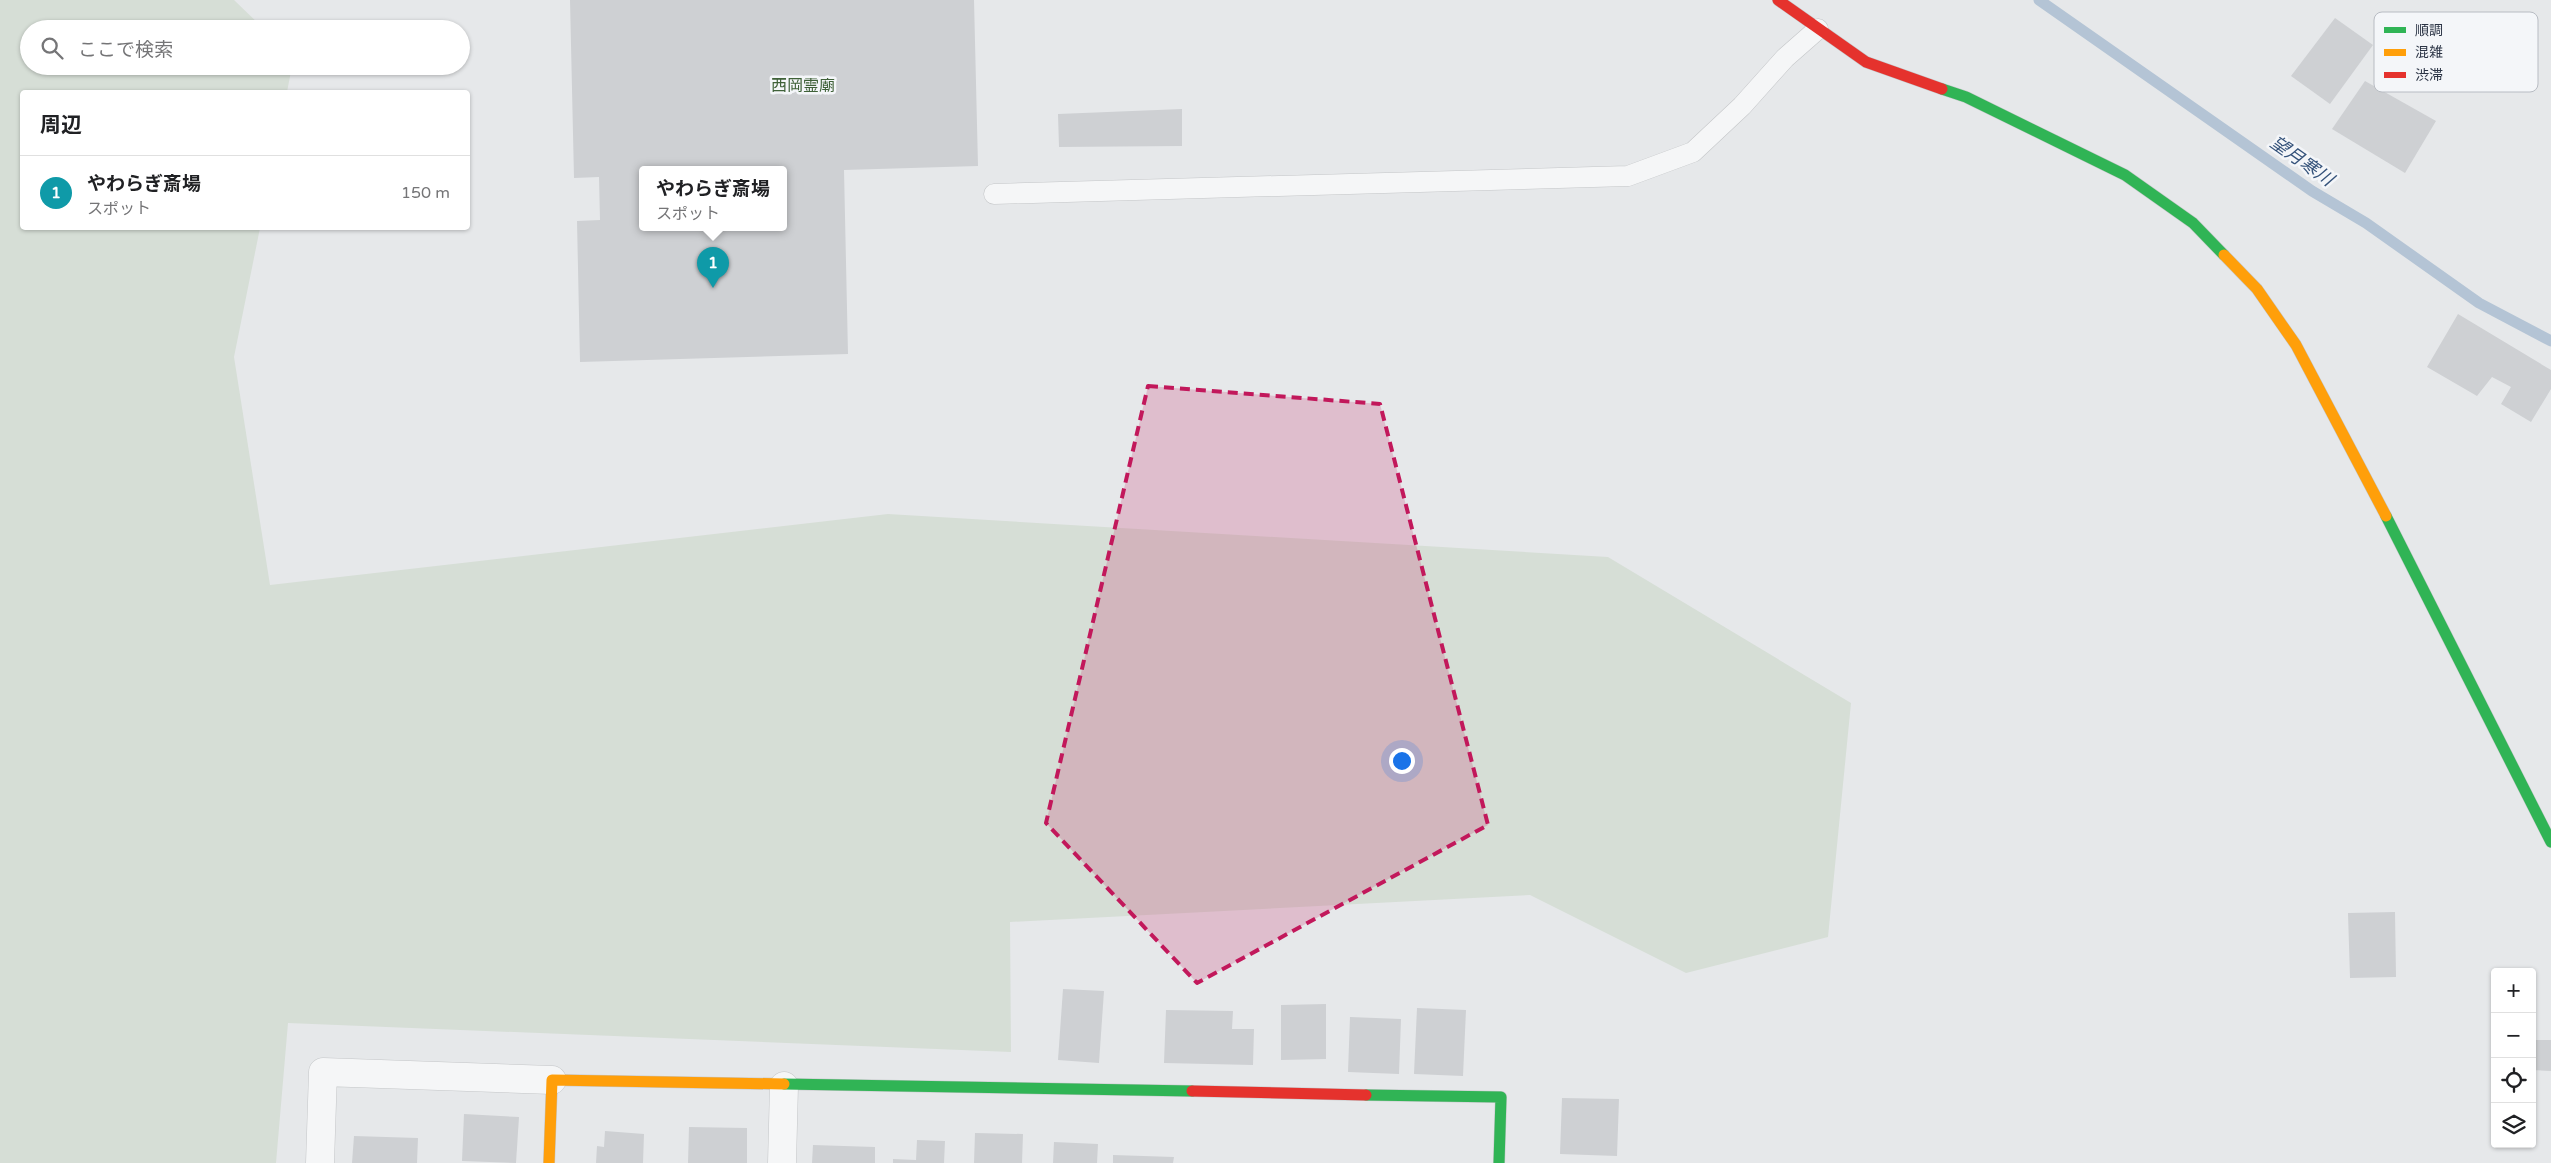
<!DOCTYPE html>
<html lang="ja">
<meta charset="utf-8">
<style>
:root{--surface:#fff;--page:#f6f6f6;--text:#202124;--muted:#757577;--line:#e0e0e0;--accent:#6c737f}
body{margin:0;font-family:"Varela Round","Noto Sans JP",sans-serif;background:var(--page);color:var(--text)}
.controls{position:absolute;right:15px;bottom:15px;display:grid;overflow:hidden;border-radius:5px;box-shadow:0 1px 4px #0004}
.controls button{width:45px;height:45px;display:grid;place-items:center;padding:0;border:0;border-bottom:1px solid var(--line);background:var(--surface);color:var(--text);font:25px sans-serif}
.you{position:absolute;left:1401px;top:760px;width:18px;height:18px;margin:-12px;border:4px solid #fff;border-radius:50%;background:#1a73e8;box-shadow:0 0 0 8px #1a73e833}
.badge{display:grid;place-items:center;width:32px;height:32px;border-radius:50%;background:var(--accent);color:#fff;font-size:16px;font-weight:700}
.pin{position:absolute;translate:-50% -41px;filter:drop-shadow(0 1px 2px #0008)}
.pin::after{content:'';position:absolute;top:26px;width:18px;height:15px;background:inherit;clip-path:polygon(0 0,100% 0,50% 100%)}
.popup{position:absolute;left:639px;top:166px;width:148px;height:65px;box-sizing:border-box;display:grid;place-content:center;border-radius:5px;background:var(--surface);filter:drop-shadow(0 1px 4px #0005);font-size:16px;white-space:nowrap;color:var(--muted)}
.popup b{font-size:19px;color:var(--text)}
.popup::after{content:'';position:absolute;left:50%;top:100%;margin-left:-10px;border:10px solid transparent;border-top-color:var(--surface)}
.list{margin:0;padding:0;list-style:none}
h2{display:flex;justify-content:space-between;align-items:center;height:65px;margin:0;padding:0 20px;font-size:21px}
h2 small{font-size:16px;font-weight:400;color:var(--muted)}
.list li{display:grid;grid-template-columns:32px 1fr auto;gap:15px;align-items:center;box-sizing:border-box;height:75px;padding:0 20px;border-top:1px solid var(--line)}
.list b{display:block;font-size:19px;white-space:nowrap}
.list p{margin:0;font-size:16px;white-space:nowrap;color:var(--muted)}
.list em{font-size:16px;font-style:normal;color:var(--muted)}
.icon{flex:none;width:28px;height:28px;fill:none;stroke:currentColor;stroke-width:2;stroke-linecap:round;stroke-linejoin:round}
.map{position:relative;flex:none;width:2551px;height:1163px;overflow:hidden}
.search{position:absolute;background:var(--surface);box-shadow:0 1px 4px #0004;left:20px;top:20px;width:450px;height:55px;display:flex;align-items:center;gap:12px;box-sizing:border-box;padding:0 18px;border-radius:28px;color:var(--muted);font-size:19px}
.panel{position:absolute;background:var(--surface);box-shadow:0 1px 4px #0004;left:20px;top:90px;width:450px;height:140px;border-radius:5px}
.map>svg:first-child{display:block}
.green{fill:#d6ded6}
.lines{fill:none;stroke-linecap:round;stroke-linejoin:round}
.stream{stroke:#b4c4d5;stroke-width:11}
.building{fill:#ced0d3;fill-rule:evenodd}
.lane-casing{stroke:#c4c6c8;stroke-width:21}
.street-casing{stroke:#c4c6c8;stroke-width:29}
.fast-casing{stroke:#c4c6c8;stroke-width:12}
.slow-casing{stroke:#c4c6c8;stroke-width:12}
.jam-casing{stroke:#c4c6c8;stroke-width:12}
.lane{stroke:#f5f6f7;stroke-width:20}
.street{stroke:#f5f6f7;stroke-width:28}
.fast{stroke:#30b455;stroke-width:11}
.slow{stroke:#ff9f0a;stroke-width:11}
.jam{stroke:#e5322d;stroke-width:11}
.marked{fill:#c2185b;fill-opacity:0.2;stroke:#c2185b;stroke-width:4;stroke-dasharray:10 6;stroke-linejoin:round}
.labels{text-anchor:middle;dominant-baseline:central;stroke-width:5;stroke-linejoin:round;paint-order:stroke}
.park-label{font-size:16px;fill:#3f6138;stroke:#f4f6f9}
.water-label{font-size:18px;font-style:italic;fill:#34527a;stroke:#f4f6f9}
.key{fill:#f4f6f9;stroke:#b8bcc3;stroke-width:1}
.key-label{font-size:14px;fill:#2b3445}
</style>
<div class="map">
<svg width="2551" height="1163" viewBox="0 0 2551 1163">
<rect width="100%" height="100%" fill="#e6e8ea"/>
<polygon class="green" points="0,0 234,0 264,29 29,29 29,66 292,66 287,92 22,92 22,228 260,228 234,357 270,585 888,514 1608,557 1851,703 1828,937 1686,973 1530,895 1010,922 1011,1052 288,1023 276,1163 0,1163"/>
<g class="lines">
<polyline class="stream" points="2039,0 2312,191 2366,223 2479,303 2551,341"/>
</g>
<g class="building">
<path d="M 570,0 L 974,0 L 978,166 L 844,170 L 848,354 L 580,362 L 577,221 L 600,220 L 599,177 L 574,178 ZM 643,169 L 783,169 L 783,227 L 643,227 Z"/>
<polygon points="2335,18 2373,45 2330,104 2291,76"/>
<polygon points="2365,81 2436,121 2405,173 2332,129"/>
<polygon points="1182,109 1182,146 1059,147 1058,114"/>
<polygon points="2458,314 2551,370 2551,389 2531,422 2501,404 2511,387 2492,377 2477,396 2427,367"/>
<polygon points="2395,912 2396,977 2350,978 2348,913"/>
<polygon points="1063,989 1104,991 1099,1063 1058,1060"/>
<polygon points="1326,1004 1326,1059 1281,1060 1281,1005"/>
<polygon points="1417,1008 1466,1010 1463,1076 1414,1074"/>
<polygon points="1166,1010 1233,1011 1232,1029 1254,1029 1253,1065 1164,1063"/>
<polygon points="1350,1017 1401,1019 1399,1074 1348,1072"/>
<polygon points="2532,1040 2551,1040 2551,1071 2532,1070"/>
<polygon points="1562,1098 1619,1099 1617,1156 1560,1154"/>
<polygon points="464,1114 519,1117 516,1163 462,1161"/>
<polygon points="689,1127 747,1128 747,1163 688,1163"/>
<polygon points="605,1131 644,1134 643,1163 596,1163 597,1146 604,1147"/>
<polygon points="975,1133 1023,1134 1022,1163 974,1163"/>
<polygon points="354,1136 418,1138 417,1163 352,1163"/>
<polygon points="917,1140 945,1141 944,1163 893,1163 893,1159 916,1160"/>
<polygon points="1054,1142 1098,1144 1097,1163 1053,1163"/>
<polygon points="813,1145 875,1147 875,1163 812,1163"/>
<polygon points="1113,1155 1174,1157 1173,1163 1113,1163"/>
</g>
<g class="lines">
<defs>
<polyline id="lane" points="994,194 1628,176 1693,152 1742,106 1785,58 1818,29"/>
<g id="street">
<polyline points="320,1163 323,1072 552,1080"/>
<polyline points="782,1163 784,1086"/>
</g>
<g id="fast">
<polyline points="1942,89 1966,97 2125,175 2193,223 2224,255"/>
<polyline points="2386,516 2551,842"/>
<polyline points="784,1084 1192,1091"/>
<polyline points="1366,1095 1501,1097 1499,1163"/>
</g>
<g id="slow">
<polyline points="2224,255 2257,289 2296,345 2386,516"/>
<polyline points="549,1163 552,1080 784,1084"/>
</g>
<g id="jam">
<polyline points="1778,0 1866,62 1942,89"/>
<polyline points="1192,1091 1366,1095"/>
</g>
</defs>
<use href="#lane" class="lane-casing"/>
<use href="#street" class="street-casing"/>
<use href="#fast" class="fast-casing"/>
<use href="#slow" class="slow-casing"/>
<use href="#jam" class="jam-casing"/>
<use href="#lane" class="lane"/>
<use href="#street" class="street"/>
<use href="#fast" class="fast"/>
<use href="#slow" class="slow"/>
<use href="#jam" class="jam"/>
</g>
<path class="marked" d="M 1148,386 L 1380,404 L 1488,825 L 1197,983 L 1046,823 Z"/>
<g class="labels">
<g class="park-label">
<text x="803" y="86">西岡霊廟</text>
</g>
<g class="water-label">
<text transform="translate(2302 161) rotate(35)">望月寒川</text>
</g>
</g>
<rect x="2374" y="12" width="164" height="80" rx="8" class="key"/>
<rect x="2384" y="27" width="22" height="6" fill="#30b455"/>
<rect x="2384" y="49" width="22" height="7" fill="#ff9f0a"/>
<rect x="2384" y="72" width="22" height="6" fill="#e5322d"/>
<g class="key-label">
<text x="2415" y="35">順調</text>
<text x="2415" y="57">混雑</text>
<text x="2415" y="80">渋滞</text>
</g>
</svg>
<div class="controls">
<button>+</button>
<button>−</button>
<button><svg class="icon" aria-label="locate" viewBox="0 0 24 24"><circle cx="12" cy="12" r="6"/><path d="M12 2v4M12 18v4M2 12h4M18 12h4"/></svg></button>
<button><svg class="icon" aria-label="layers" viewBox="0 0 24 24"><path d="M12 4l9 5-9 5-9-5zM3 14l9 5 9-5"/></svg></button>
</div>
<div class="you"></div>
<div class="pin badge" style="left:713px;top:288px;background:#0f9aa8">1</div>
<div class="popup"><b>やわらぎ斎場</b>スポット</div>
<div class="search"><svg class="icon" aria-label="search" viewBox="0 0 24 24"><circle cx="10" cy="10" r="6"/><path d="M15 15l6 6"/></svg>ここで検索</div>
<section class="panel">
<h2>周辺<small></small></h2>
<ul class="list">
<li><span class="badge" style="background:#0f9aa8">1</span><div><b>やわらぎ斎場</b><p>スポット</p></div><em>150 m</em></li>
</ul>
</section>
</div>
